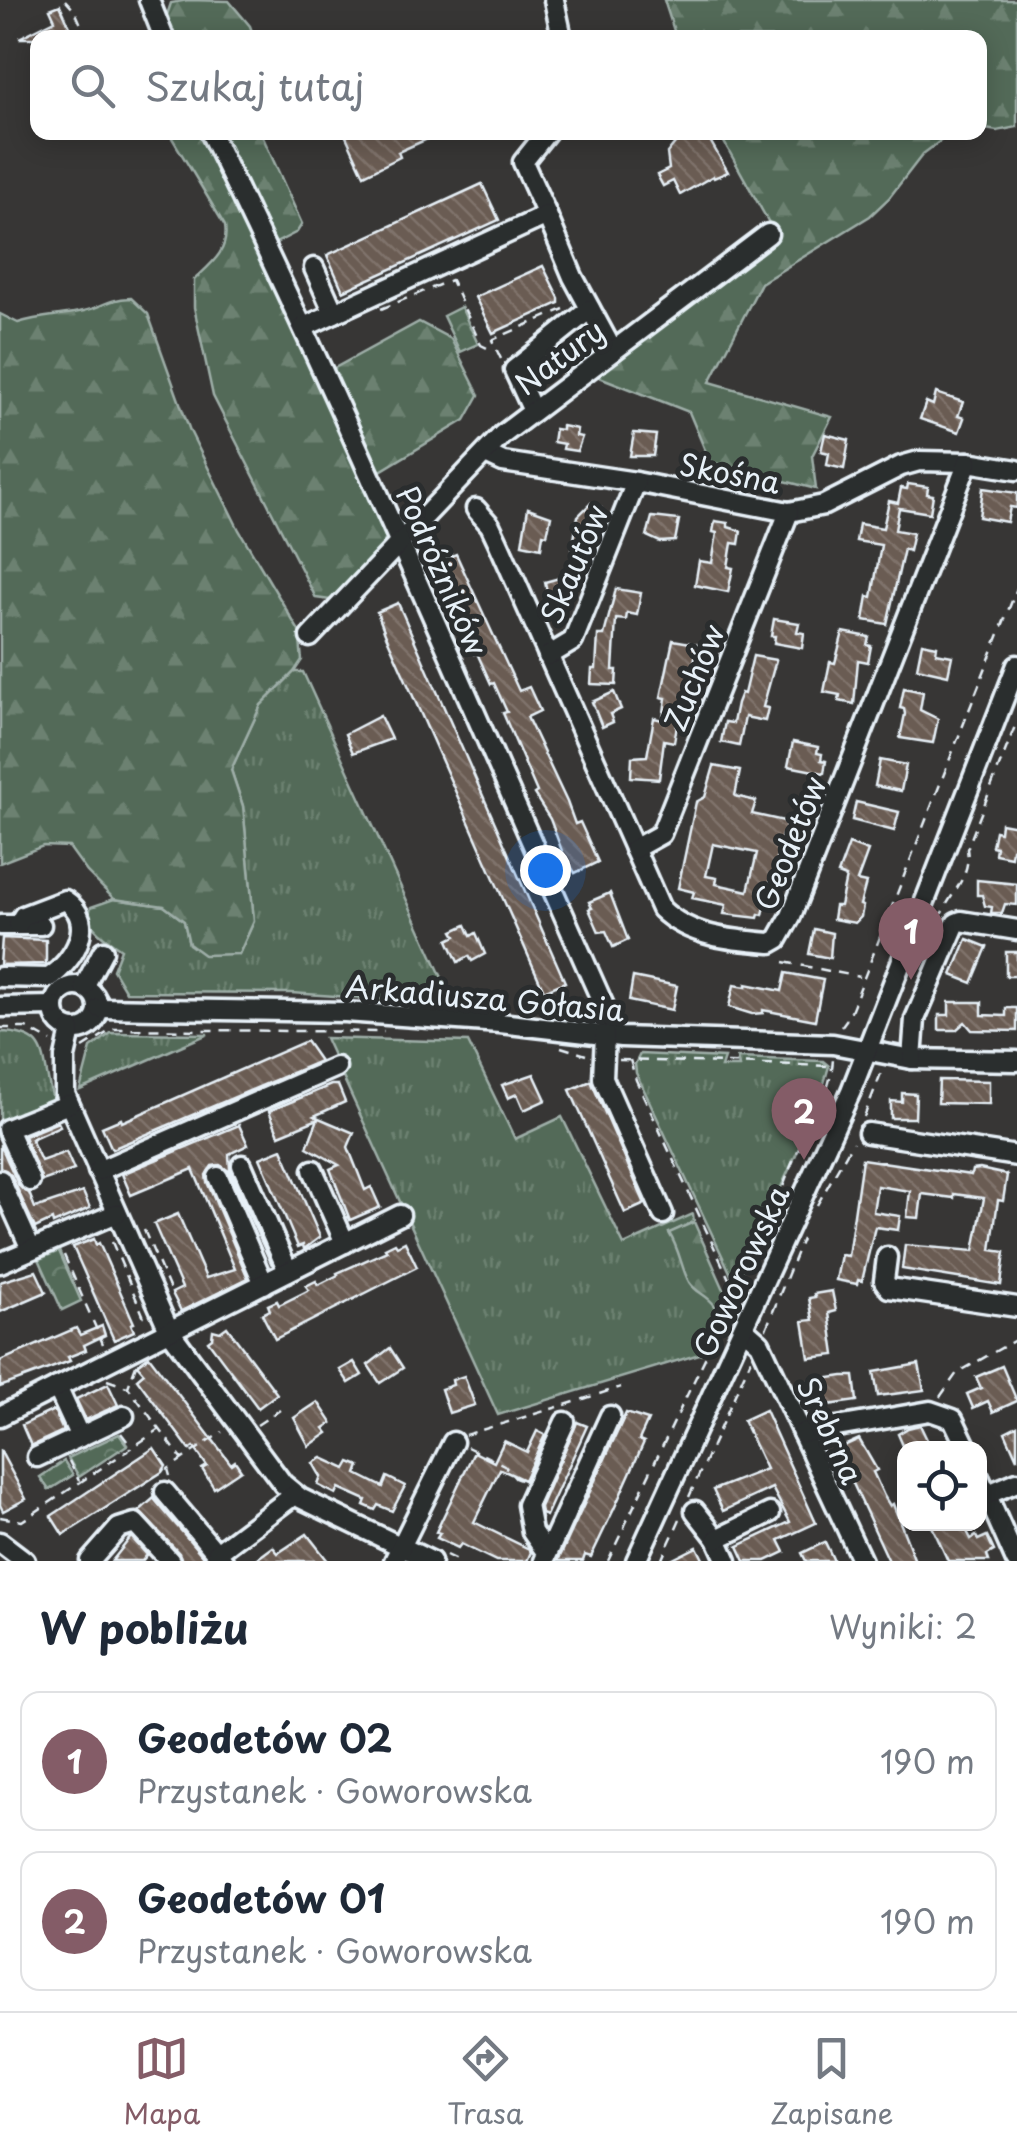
<!DOCTYPE html>
<html lang="pl">
<meta charset="utf-8">
<style>
:root{--surface:#fff;--page:#f2f2f3;--text:#1f2937;--muted:#747a83;--line:#e0e1e3;--accent:#845c67}
body{margin:0;font-family:"Playpen Sans",sans-serif;background:var(--page);color:var(--text)}
.controls{position:absolute;right:30px;bottom:30px;display:grid;overflow:hidden;border-radius:20px;box-shadow:0 5px 25px #0003}
.controls button{width:90px;height:90px;display:grid;place-items:center;padding:0;border:0;border-bottom:2px solid var(--line);background:var(--surface);color:var(--text);font:50px sans-serif}
.you{position:absolute;left:545px;top:870px;width:35px;height:35px;margin:-25px;border:8px solid #fff;border-radius:50%;background:#1a73e8;box-shadow:0 0 0 15px #1a73e833}
.badge{display:grid;place-items:center;width:65px;height:65px;border-radius:50%;background:var(--accent);color:#fff;font-size:32px;font-weight:700}
.pin{position:absolute;translate:-50% -82px;filter:drop-shadow(0 2px 5px #0008)}
.pin::after{content:'';position:absolute;top:52px;width:35px;height:30px;background:inherit;clip-path:polygon(0 0,100% 0,50% 100%)}
.list{margin:0;padding:0;list-style:none}
h2{display:flex;justify-content:space-between;align-items:center;height:130px;margin:0;padding:0 40px;font-size:42px}
h2 small{font-size:32px;font-weight:400;color:var(--muted)}
.list li{display:grid;grid-template-columns:65px 1fr auto;gap:30px;align-items:center;box-sizing:border-box;height:140px;margin:0 20px 20px;padding:0 20px;border:2px solid var(--line);border-radius:20px}
.list b{display:block;font-size:38px;white-space:nowrap}
.list p{margin:0;font-size:32px;white-space:nowrap;color:var(--muted)}
.list em{font-size:32px;font-style:normal;color:var(--muted)}
.icon{flex:none;width:55px;height:55px;fill:none;stroke:currentColor;stroke-width:2;stroke-linecap:round;stroke-linejoin:round}
.map{position:relative;flex:none;width:1017px;height:1561px;overflow:hidden}
.search{position:absolute;background:var(--surface);box-shadow:0 5px 25px #0003;left:30px;right:30px;top:30px;height:110px;display:flex;align-items:center;gap:25px;box-sizing:border-box;padding:0 35px;border-radius:20px;color:var(--muted);font-size:38px}
.sheet{height:450px;background:var(--surface)}
nav{display:flex;justify-content:space-around;align-items:center;box-sizing:border-box;height:140px;border-top:2px solid var(--line);background:var(--surface);font-size:28px;color:var(--muted)}
nav a{display:grid;justify-items:center;gap:5px}
nav .on{color:var(--accent)}
.map>svg:first-child{display:block}
.grass{fill:url(#grass-tufts);stroke:#9eaea8;stroke-width:2.5}
.forest{fill:url(#forest-firs);stroke:#9eaea8;stroke-width:2.5}
.park{fill:url(#park-crowns);stroke:#9eaea8;stroke-width:2.5}
.building{fill:url(#building-back-hatch);stroke:#e8f1f8;stroke-width:2.5;fill-rule:evenodd}
.lines{fill:none;stroke-linecap:round;stroke-linejoin:round}
.minor-casing{stroke:#e8f1f8;stroke-width:25}
.path{stroke:#e8f1f8;stroke-width:2.5;stroke-dasharray:10 8;stroke-linecap:butt}
.minor{stroke:#2a2d2e;stroke-width:18}
.labels{text-anchor:middle;dominant-baseline:central;stroke-width:10;stroke-linejoin:round;paint-order:stroke}
.street-label{font-size:30px;fill:#e8f1f8;stroke:#2a2d2e}
</style>
<div class="map">
<svg width="1017" height="1561" viewBox="0 0 1017 1561">
<defs>
<pattern id="grass-tufts" width="24" height="20" patternUnits="userSpaceOnUse" patternTransform="scale(2.5)"><rect width="24" height="20" fill="#536b58"/><path d="M3 7l-1-3M5 7V3M7 7l1-3M15 17l-1-3M17 17v-4M19 17l1-3" fill="none" stroke="#6c8171"/></pattern>
<pattern id="forest-firs" width="22" height="20" patternUnits="userSpaceOnUse" patternTransform="scale(2.5)"><rect width="22" height="20" fill="#536b58"/><path d="M5 1l3.5 6h-7zM16 11l3.5 6h-7z" fill="#6c8171"/></pattern>
<pattern id="park-crowns" width="20" height="18" patternUnits="userSpaceOnUse" patternTransform="scale(2.5)"><rect width="20" height="18" fill="#536b58"/><path d="M2 6a3 3 0 1 1 6 0M12 15a3 3 0 1 1 6 0" fill="none" stroke="#6c8171"/></pattern>
<pattern id="building-back-hatch" width="6" height="6" patternUnits="userSpaceOnUse" patternTransform="scale(2.5)"><rect width="6" height="6" fill="#6a5b52"/><path d="M-1 5l2 2M0 0l6 6M5-1l2 2" fill="none" stroke="#7f736c"/></pattern>
</defs>
<rect width="100%" height="100%" fill="#373635"/>
<filter id="ink" filterUnits="userSpaceOnUse"><feTurbulence type="fractalNoise" baseFrequency=".01" numOctaves="2"/><feDisplacementMap in="SourceGraphic" scale="20" xChannelSelector="R" yChannelSelector="G"/><feConvolveMatrix kernelMatrix="1 2 1 2 8 2 1 2 1" color-interpolation-filters="sRGB"/></filter>
<g filter="url(#ink)">
<g class="grass">
<path d="M 294,672 L 303,672 L 454,1004 L 291,993 L 126,992 L 113,970 L 121,949 C 107,939 83,927 91,907 L 114,899 L 164,906 L 184,921 L 189,944 L 239,954 L 254,921 L 243,806 L 231,770 L 261,705 Z"/>
<path d="M 0,1032 C 55,1033 39,1062 54,1101 L 0,1124 Z"/>
<polygon points="111,1033 208,1034 80,1090 91,1048"/>
<path d="M 325,1038 L 468,1042 L 515,1139 L 562,1117 L 624,1245 L 693,1214 L 694,1222 L 670,1233 C 692,1270 679,1282 723,1305 L 726,1294 L 729,1297 L 703,1353 L 498,1415 Z"/>
<polygon points="640,1054 724,1058 721,1067 739,1067 737,1058 823,1061 829,1066 816,1111 736,1285 636,1073 635,1064"/>
</g>
<g class="forest">
<polygon points="188,0 229,1 250,26 254,37 145,38 167,15 171,3"/>
<polygon points="664,0 1017,0 1017,127 997,131 980,128 980,38 676,37"/>
<path d="M 169,133 L 261,133 L 302,224 L 297,232 L 270,246 L 329,371 L 419,322 L 451,339 L 479,395 L 465,420 L 379,472 L 368,489 L 387,534 L 381,553 L 337,601 L 316,598 L 213,396 L 194,307 L 194,280 C 212,263 229,251 225,226 Z"/>
<polygon points="719,133 951,133 923,154 889,198 870,216 761,283 710,382 832,417 812,456 816,489 710,462 689,412 597,376 683,304 778,239"/>
<path d="M 131,298 L 148,314 L 190,431 L 239,530 L 299,631 L 302,660 L 294,672 L 261,705 L 231,770 L 243,806 L 254,921 L 239,954 L 204,955 L 189,944 L 184,921 L 164,906 L 114,899 L 87,872 L 69,847 L 43,846 L 0,863 L 0,314 L 18,323 C 40,316 62,316 84,311 C 103,307 107,299 131,298 Z"/>
<path d="M 694,1222 L 726,1294 L 723,1305 L 715,1306 C 708,1295 696,1293 689,1282 C 681,1268 680,1250 669,1233 Z"/>
</g>
<g class="park">
<polygon points="461,307 478,344 460,352 443,316"/>
<polygon points="59,1251 81,1301 62,1310 39,1259"/>
<polygon points="119,1434 127,1445 79,1477 68,1458"/>
<polygon points="64,1461 73,1475 49,1490 40,1477"/>
</g>
<g class="building">
<polygon points="60,5 75,38 19,38 55,20 50,9"/>
<polygon points="344,132 443,132 398,152 400,157 364,175"/>
<polygon points="670,132 705,132 728,172 714,178 713,176 680,195 673,181 663,186 657,175 669,169 667,153 675,143"/>
<polygon points="482,184 499,220 343,291 327,255"/>
<polygon points="543,266 559,298 559,303 493,333 475,297"/>
<polygon points="936,393 963,402 958,416 964,418 959,432 920,419 926,402 933,405"/>
<polygon points="562,426 577,429 576,436 582,437 577,451 563,449 564,444 553,442 555,429 562,430"/>
<polygon points="634,433 656,435 653,456 630,456"/>
<polygon points="825,434 849,440 844,469 827,465 829,453 821,451"/>
<polygon points="908,484 928,487 927,494 933,495 930,513 899,508 895,530 913,533 909,551 904,549 887,624 864,620 868,596 872,597 881,545 856,541 859,524 883,528 889,501 898,503 901,488 907,489"/>
<polygon points="983,488 1017,493 1017,508 1010,507 1007,522 979,517"/>
<polygon points="591,503 601,508 598,526 594,535 590,534 586,554 572,551 578,516"/>
<polygon points="528,508 551,516 547,535 543,534 541,548 522,544"/>
<polygon points="652,517 679,520 675,541 660,542 647,536"/>
<polygon points="715,521 728,523 728,527 741,531 739,544 732,543 728,567 733,568 728,592 695,585 699,561 712,563 717,533 713,532"/>
<polygon points="456,554 519,691 529,687 540,711 527,717 567,802 575,824 580,822 598,862 575,873 571,866 568,867 550,819 534,794 537,792 503,713 507,712 494,683 491,684 477,653 474,654 456,605 453,599 448,601 437,576 443,574 439,561"/>
<polygon points="559,578 570,585 571,596 563,598 565,609 551,612 545,582"/>
<polygon points="616,589 641,593 637,615 627,613 626,620 616,619 613,670 617,670 616,685 591,684 592,669 596,669 598,635 604,635"/>
<polygon points="398,603 565,982 544,991 385,633 377,612"/>
<polygon points="774,619 799,623 797,632 804,633 802,648 774,643 775,636 771,636"/>
<polygon points="843,632 869,637 867,645 871,646 868,662 858,660 854,704 839,701 840,695 824,692 830,662 835,663"/>
<polygon points="673,640 702,645 699,658 695,657 688,702 685,701 684,709 680,708 674,742 664,740 659,779 631,777 632,757 647,756 654,718 663,720 666,698 661,697"/>
<polygon points="922,643 937,646 936,653 952,656 948,675 917,668"/>
<polygon points="753,656 776,660 763,707 768,708 765,721 745,717 739,746 721,742 725,722 733,723 737,703 741,693 744,694"/>
<polygon points="904,688 923,692 920,710 938,719 933,743 900,738 905,714 904,709 900,708"/>
<polygon points="614,692 621,709 610,714 613,722 602,727 592,702"/>
<polygon points="380,716 391,739 353,753 345,734"/>
<polygon points="793,742 818,747 817,753 822,754 821,760 826,761 824,773 788,766"/>
<polygon points="880,760 906,765 901,791 875,786"/>
<path d="M 714,766 L 740,771 L 735,796 L 756,801 L 752,814 L 784,821 L 787,831 L 782,835 L 777,858 L 788,860 L 783,881 L 771,878 L 763,915 L 759,914 L 758,918 L 724,914 L 726,905 L 692,898 L 694,892 L 678,888 L 696,802 L 705,797 ZM 713,844 L 757,853 L 748,891 L 716,884 L 717,878 L 706,876 Z"/>
<polygon points="856,802 899,812 894,831 852,820"/>
<polygon points="1001,823 1017,826 1017,850 1012,849 1011,857 995,854 996,847 992,846 995,831 1000,832"/>
<polygon points="849,844 868,851 857,881 866,883 860,905 863,906 861,917 855,923 833,919 835,906 840,906 846,877 838,874"/>
<polygon points="977,880 1017,884 1017,905 1005,904 1002,913 991,913 992,907 985,906 982,895 977,895"/>
<polygon points="610,893 628,940 613,947 606,931 599,932 589,909 592,908 589,902"/>
<polygon points="466,925 471,936 476,933 485,954 472,961 469,956 458,962 448,940 456,936 453,931"/>
<polygon points="814,929 832,933 830,958 809,954"/>
<polygon points="2,938 46,940 46,964 0,965"/>
<polygon points="967,939 987,947 972,983 952,975"/>
<rect x="1006" y="952" width="11" height="24"/>
<polygon points="786,973 823,980 815,1020 763,1010 763,1013 752,1014 729,1007 734,985 746,987 746,984 782,991"/>
<polygon points="633,977 677,986 672,1010 629,1001"/>
<polygon points="949,1002 982,1002 982,1015 1006,1016 1006,1008 1017,1008 1017,1031 972,1030 965,1022 956,1030 939,1030 939,1015 949,1015"/>
<polygon points="306,1041 320,1061 112,1149 102,1127 121,1119 122,1122"/>
<polygon points="534,1074 546,1100 524,1110 517,1094 508,1098 502,1085"/>
<polygon points="939,1080 989,1081 989,1104 938,1103"/>
<polygon points="591,1081 645,1204 625,1213 570,1090"/>
<polygon points="331,1085 338,1085 345,1102 314,1116 354,1133 348,1147 365,1190 371,1187 380,1207 350,1220 330,1169 339,1165 307,1147 318,1119 279,1135 269,1111"/>
<polygon points="902,1093 916,1094 915,1118 891,1118 891,1101 902,1102"/>
<polygon points="58,1122 60,1126 31,1139 41,1161 66,1152 74,1170 42,1181 24,1136"/>
<polygon points="239,1125 248,1145 229,1154 230,1169 272,1265 229,1171 220,1165 212,1166 206,1175 207,1182 248,1278 181,1311 172,1293 182,1288 154,1224 178,1214 206,1278 235,1269 193,1169 131,1195 122,1174"/>
<polygon points="0,1144 19,1186 29,1193 35,1208 83,1192 90,1208 53,1224 52,1220 35,1228 11,1175 0,1168"/>
<polygon points="282,1149 320,1237 304,1249 303,1245 298,1247 260,1158"/>
<polygon points="862,1159 971,1175 972,1170 980,1169 1007,1175 1003,1201 998,1200 991,1250 1005,1252 1001,1285 902,1269 905,1245 974,1251 984,1198 954,1194 954,1198 922,1194 919,1218 907,1217 910,1191 877,1186 873,1212 900,1216 898,1230 875,1227 862,1281 858,1280 857,1284 836,1280 841,1255 848,1256"/>
<polygon points="94,1239 96,1245 99,1243 134,1323 131,1324 134,1331 114,1340 73,1247"/>
<polygon points="405,1242 417,1267 275,1339 262,1314 270,1310 268,1305 277,1301 279,1305 309,1290 306,1286 316,1281 318,1285 338,1275 337,1273 387,1251 385,1248 395,1243 397,1246"/>
<polygon points="36,1271 46,1292 0,1312 0,1282"/>
<polygon points="832,1291 836,1311 829,1313 835,1355 809,1358 803,1321 813,1320 809,1298 815,1297 814,1294"/>
<polygon points="102,1326 105,1335 84,1345 86,1350 68,1357 70,1361 0,1387 0,1361 76,1328 80,1335"/>
<polygon points="227,1327 277,1394 258,1408 208,1341 212,1338 213,1330 220,1332"/>
<polygon points="390,1348 403,1368 380,1383 368,1365"/>
<polygon points="149,1356 231,1464 235,1461 241,1470 214,1488 202,1469 207,1466 194,1447 190,1450 137,1379 144,1373 137,1365"/>
<polygon points="354,1362 362,1375 349,1383 340,1370"/>
<polygon points="919,1364 924,1390 878,1396 874,1372"/>
<polygon points="1002,1366 1017,1401 993,1412 988,1401 973,1408 967,1394 981,1388 976,1377"/>
<polygon points="464,1376 475,1405 449,1413 441,1389 453,1385 452,1380"/>
<polygon points="843,1376 854,1376 857,1401 813,1407 809,1381"/>
<polygon points="108,1384 118,1405 86,1420 76,1399"/>
<polygon points="318,1402 332,1423 324,1428 328,1433 309,1446 294,1418"/>
<polygon points="54,1410 63,1431 31,1446 22,1425"/>
<polygon points="765,1410 816,1523 779,1540 785,1552 766,1561 745,1561 738,1546 790,1522 772,1488 723,1511 713,1490 766,1469 743,1420"/>
<polygon points="626,1413 648,1420 639,1440 644,1442 614,1509 591,1557 585,1555 583,1561 558,1561"/>
<polygon points="577,1422 587,1426 546,1516 541,1514 540,1507"/>
<polygon points="920,1425 931,1448 904,1448 898,1434 908,1428"/>
<polygon points="1017,1426 1017,1459 1005,1432"/>
<polygon points="537,1431 545,1435 524,1480 500,1469 474,1522 529,1549 531,1552 527,1561 496,1561 461,1544 458,1548 437,1538 440,1533 436,1532 474,1452 494,1462 504,1441 527,1452"/>
<polygon points="859,1439 877,1470 873,1472 884,1496 890,1506 893,1504 915,1561 889,1561 843,1462 837,1449"/>
<polygon points="154,1448 166,1466 162,1472 63,1535 51,1516"/>
<polygon points="0,1450 26,1499 3,1511 0,1505"/>
<polygon points="322,1458 346,1469 350,1462 360,1466 357,1474 383,1487 387,1477 405,1486 392,1511 378,1505 375,1510 364,1505 366,1500 339,1488 336,1494 318,1485 321,1477 313,1463"/>
<polygon points="154,1498 155,1500 207,1561 182,1561 179,1553 139,1511"/>
<polygon points="931,1524 963,1524 971,1539 976,1536 978,1540 987,1536 994,1551 987,1555 989,1561 948,1561"/>
<polygon points="307,1534 328,1561 254,1561 273,1547 278,1553"/>
<polygon points="131,1537 147,1555 142,1561 112,1561"/>
<polygon points="825,1542 834,1561 806,1561 802,1553"/>
<polygon points="697,1547 704,1561 669,1561"/>
</g>
<g class="lines">
<defs>
<g id="minor">
<polyline points="149,0 164,38"/>
<polyline points="554,0 562,38"/>
<path d="M 210,132 C 352,423 477,721 609,1017 L 611,1036"/>
<polyline points="547,132 523,162 547,215"/>
<polyline points="314,268 334,313"/>
<polyline points="304,327 547,215 573,277 613,351"/>
<polyline points="533,411 514,370 590,309"/>
<polyline points="486,454 503,462 636,482 789,512 824,505 901,466 919,461 968,462 1017,470"/>
<path d="M 476,509 L 490,525 L 498,542 L 661,909 C 690,937 732,940 771,943 L 778,939 L 791,916 L 968,462"/>
<polyline points="310,637 502,435 768,234"/>
<polyline points="548,656 573,641 636,482"/>
<polyline points="634,849 661,834 789,512"/>
<polyline points="0,925 41,925"/>
<path d="M 0,977 L 49,978 C 74,961 98,921 65,900 L 23,916 L 18,925"/>
<circle cx="76" cy="1008" r="22"/>
<polyline points="84,987 103,951"/>
<polyline points="0,1007 54,1006"/>
<polyline points="99,1008 345,1012 500,1023 621,1037 833,1044 912,1059 1017,1061"/>
<polyline points="71,1030 65,1057 65,1094 169,1330 283,1484 300,1498 431,1561"/>
<polyline points="605,1035 603,1078 663,1214"/>
<polyline points="912,1059 915,1019 956,923 961,921 1017,930"/>
<polyline points="868,1133 1017,1156"/>
<polyline points="242,1165 288,1271"/>
<polyline points="313,1170 345,1243"/>
<polyline points="98,1171 336,1067"/>
<polyline points="218,1177 264,1284"/>
<polyline points="0,1180 31,1249"/>
<polyline points="30,1181 7,1129 69,1104"/>
<polyline points="887,1257 884,1281 889,1288 1017,1307"/>
<polyline points="0,1263 117,1213"/>
<polyline points="743,1328 760,1343 862,1561"/>
<polyline points="57,1387 80,1437"/>
<polyline points="0,1416 400,1215"/>
<polyline points="802,1433 930,1411 953,1419 967,1448"/>
<polyline points="37,1457 124,1416"/>
<polyline points="980,1479 1016,1561"/>
<polyline points="165,1492 223,1561"/>
<polyline points="986,1495 1017,1482"/>
<polyline points="695,1511 717,1539 727,1561"/>
<polyline points="717,1539 770,1513"/>
<polyline points="0,1542 25,1561"/>
<polyline points="546,1552 532,1532 527,1505 565,1422"/>
<polyline points="217,1553 294,1495"/>
<polyline points="90,1561 119,1528 135,1523 170,1561"/>
<polyline points="394,1561 453,1442"/>
<polyline points="544,1561 610,1416"/>
<polyline points="636,1561 851,1091 1017,665"/>
</g>
</defs>
<use href="#minor" class="minor-casing"/>
<g class="path">
<polyline points="65,0 75,11 87,38"/>
<polyline points="381,309 451,280 481,345 487,348 494,346"/>
<polyline points="501,359 492,340 564,309"/>
<path d="M 939,920 C 948,895 972,878 967,849 L 1017,721"/>
<polyline points="784,962 860,977"/>
<polyline points="841,1027 849,1016 1017,588"/>
<polyline points="0,1028 26,1028 51,1042"/>
<polyline points="561,1047 586,1055"/>
<polyline points="83,1048 113,1029 384,1032"/>
<polyline points="619,1060 831,1066"/>
<polyline points="630,1060 636,1080 736,1294"/>
<polyline points="864,1117 883,1068"/>
<polyline points="817,1205 853,1142"/>
<polyline points="144,1230 171,1292"/>
<polyline points="112,1242 144,1317"/>
<polyline points="64,1255 103,1344"/>
<polyline points="766,1329 802,1239"/>
<polyline points="136,1365 128,1387 182,1459"/>
<polyline points="107,1380 127,1387"/>
<polyline points="940,1397 957,1373 1017,1339"/>
<polyline points="565,1405 621,1387"/>
<polyline points="257,1425 280,1410"/>
<polyline points="121,1433 131,1446"/>
<polyline points="465,1435 558,1407"/>
<polyline points="467,1447 504,1465 515,1478 523,1481"/>
<polyline points="69,1461 79,1481"/>
<polyline points="170,1476 168,1469 222,1432"/>
<polyline points="689,1497 751,1359"/>
<polyline points="0,1517 22,1521 160,1429"/>
<polyline points="446,1555 458,1561"/>
<path d="M 608,1561 C 642,1489 676,1417 711,1346 C 739,1288 767,1231 789,1171 C 804,1132 831,1100 833,1058"/>
<polyline points="661,1561 680,1519"/>
</g>
<use href="#minor" class="minor"/>
</g>
</g>
<g class="labels">
<g class="street-label">
<text transform="translate(559 356) rotate(-37)">Natury</text>
<text transform="translate(730 472) rotate(11)">Skośna</text>
<text transform="translate(573 564) rotate(-67)">Skautów</text>
<text transform="translate(443 570) rotate(66)">Podróżników</text>
<text transform="translate(693 677) rotate(-68)">Zuchów</text>
<text transform="translate(789 843) rotate(-68)">Geodetów</text>
<text transform="translate(485 997) rotate(5)">Arkadiusza Gołasia</text>
<text transform="translate(740 1271) rotate(-65)">Goworowska</text>
<text transform="translate(831 1430) rotate(65)">Srebrna</text>
</g>
</g>
</svg>
<div class="controls">
<button><svg class="icon" aria-label="locate" viewBox="0 0 24 24"><circle cx="12" cy="12" r="6"/><path d="M12 2v4M12 18v4M2 12h4M18 12h4"/></svg></button>
</div>
<div class="you"></div>
<div class="pin badge" style="left:911px;top:980px">1</div>
<div class="pin badge" style="left:804px;top:1160px">2</div>
<div class="search"><svg class="icon" aria-label="search" viewBox="0 0 24 24"><circle cx="10" cy="10" r="6"/><path d="M15 15l6 6"/></svg>Szukaj tutaj</div>
</div>
<section class="sheet">
<h2>W pobliżu<small>Wyniki: 2</small></h2>
<ul class="list">
<li><span class="badge">1</span><div><b>Geodetów 02</b><p>Przystanek · Goworowska</p></div><em>190 m</em></li>
<li><span class="badge">2</span><div><b>Geodetów 01</b><p>Przystanek · Goworowska</p></div><em>190 m</em></li>
</ul>
</section>
<nav>
<a class="on"><svg class="icon" aria-label="map" viewBox="0 0 24 24"><path d="M3 6l6-2 6 2 6-2v14l-6 2-6-2-6 2zM9 4v14M15 6v14"/></svg>Mapa</a>
<a><svg class="icon" aria-label="directions" viewBox="0 0 24 24"><path d="M12 3l9 9-9 9-9-9zM9 14v-3h6M13 9l2 2-2 2"/></svg>Trasa</a>
<a><svg class="icon" aria-label="saved" viewBox="0 0 24 24"><path d="M7 4h10v16l-5-4-5 4z"/></svg>Zapisane</a>
</nav>
